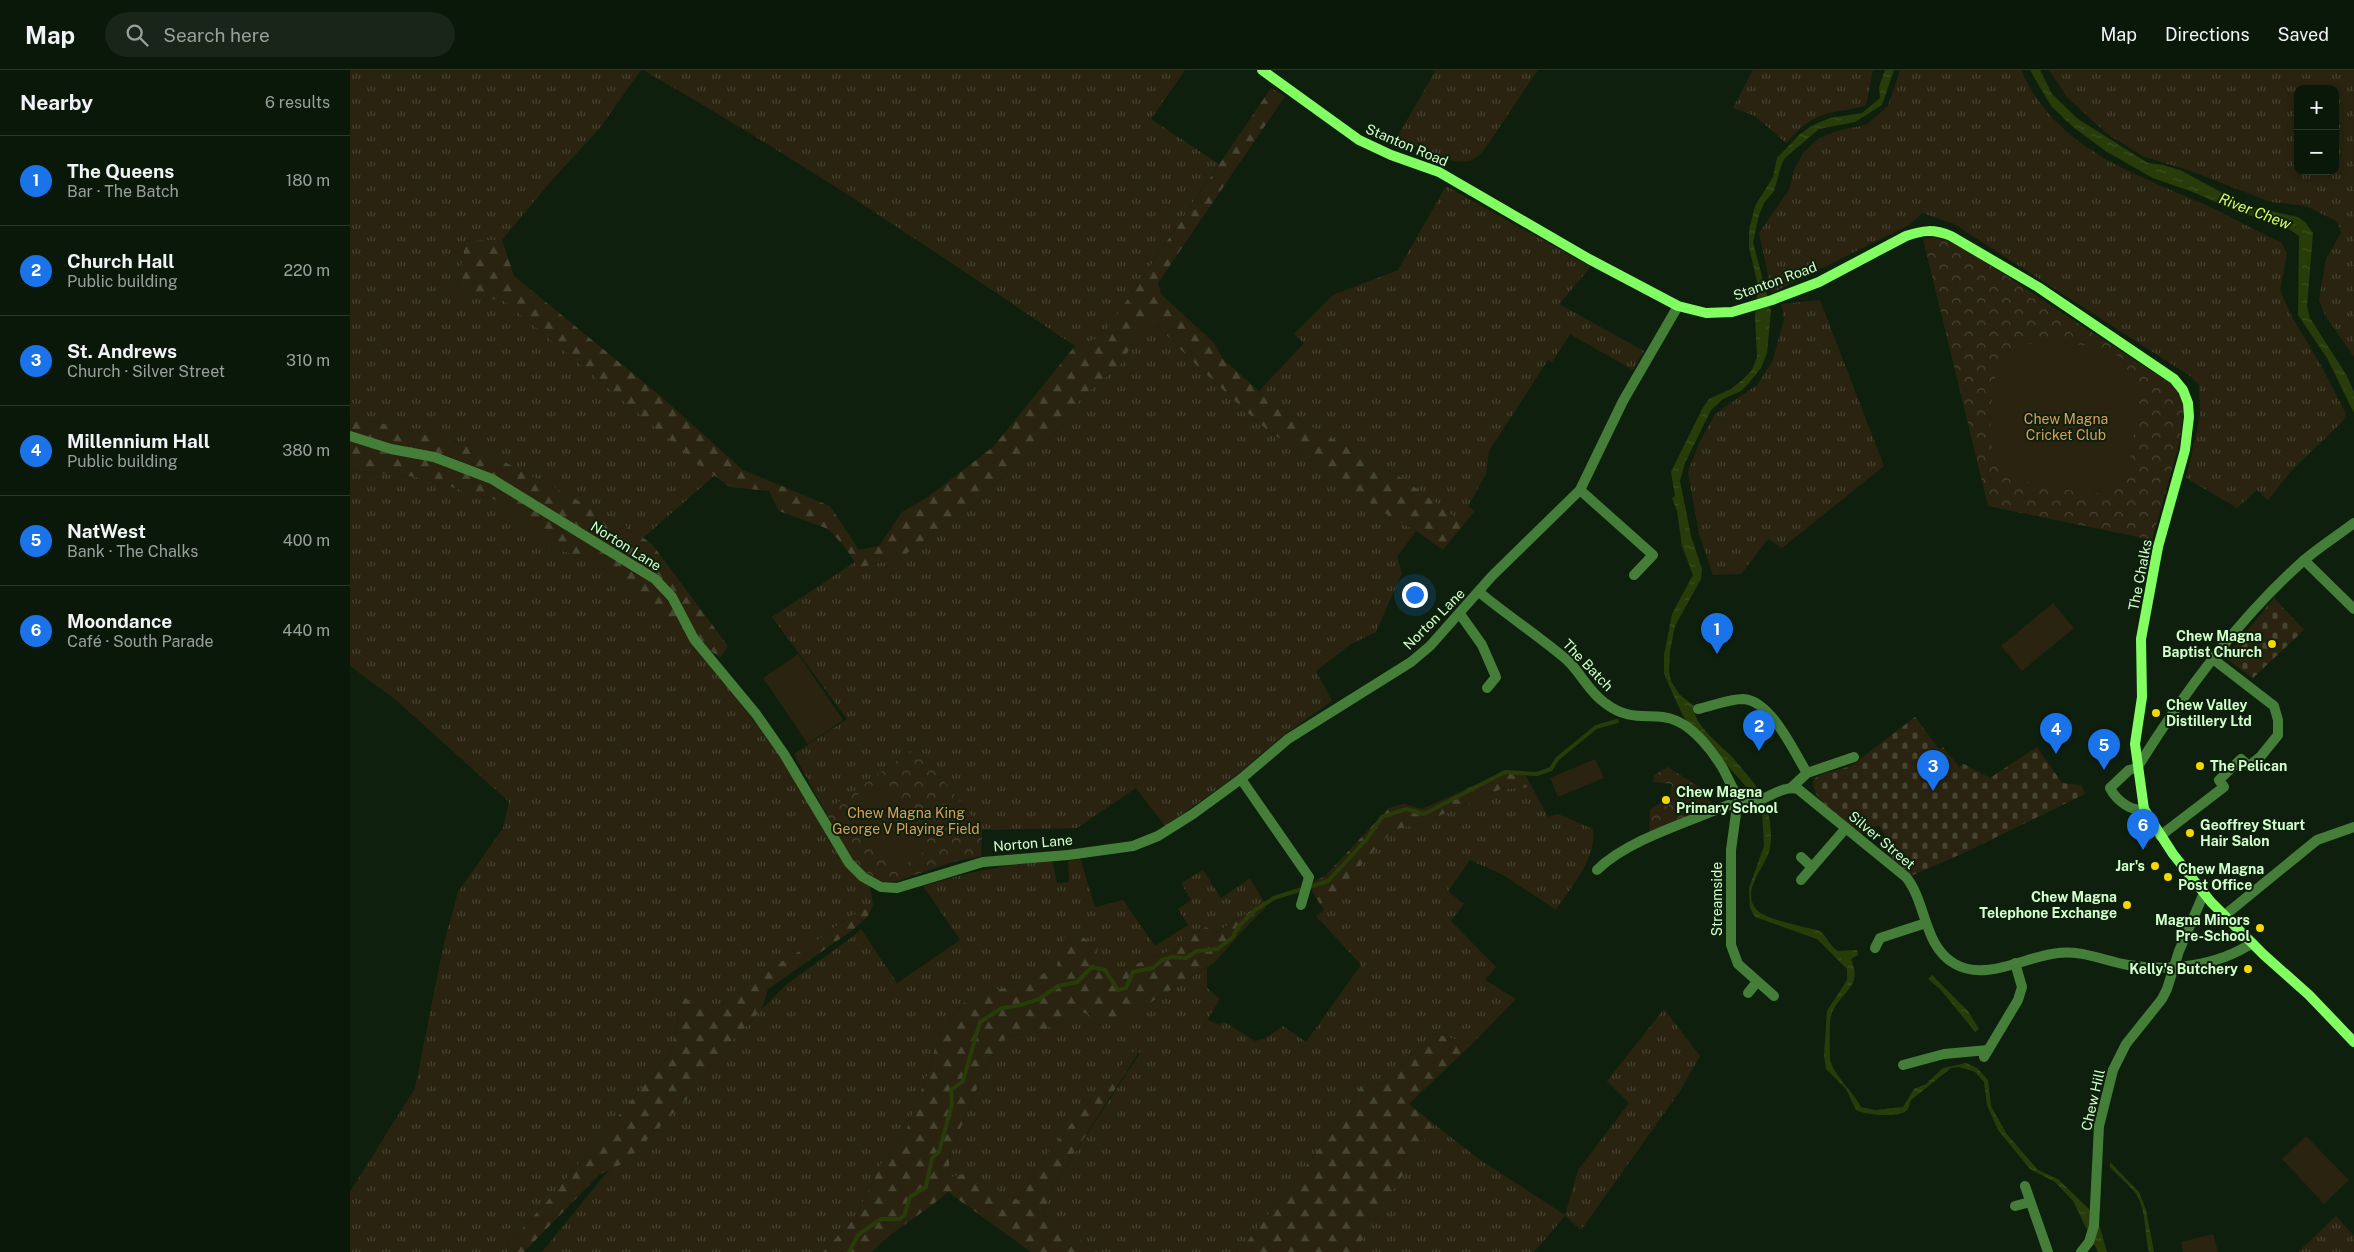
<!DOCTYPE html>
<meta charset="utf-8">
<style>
:root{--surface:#0a180a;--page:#182518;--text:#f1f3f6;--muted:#99a09c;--line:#2a372b;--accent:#1a73e8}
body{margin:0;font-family:"Public Sans",sans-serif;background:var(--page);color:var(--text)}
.controls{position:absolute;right:15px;top:15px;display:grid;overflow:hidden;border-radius:10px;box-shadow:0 2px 8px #0003}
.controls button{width:45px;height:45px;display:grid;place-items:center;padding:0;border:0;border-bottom:1px solid var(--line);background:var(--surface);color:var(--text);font:25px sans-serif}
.you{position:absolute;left:1064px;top:524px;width:18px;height:18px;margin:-12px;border:4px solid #fff;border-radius:50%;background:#1a73e8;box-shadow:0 0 0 8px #1a73e833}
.badge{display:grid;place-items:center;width:32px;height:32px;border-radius:50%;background:var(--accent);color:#fff;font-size:16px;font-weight:700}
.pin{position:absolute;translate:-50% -41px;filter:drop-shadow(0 1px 2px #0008)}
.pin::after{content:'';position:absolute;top:26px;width:18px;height:15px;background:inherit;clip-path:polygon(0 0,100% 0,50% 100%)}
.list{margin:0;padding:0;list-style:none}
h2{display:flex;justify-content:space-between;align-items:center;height:65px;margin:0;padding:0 20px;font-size:21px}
h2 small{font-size:16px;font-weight:400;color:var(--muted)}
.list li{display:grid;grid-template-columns:32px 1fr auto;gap:15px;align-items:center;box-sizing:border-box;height:90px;padding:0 20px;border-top:1px solid var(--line)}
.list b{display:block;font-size:19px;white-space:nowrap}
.list p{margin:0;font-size:16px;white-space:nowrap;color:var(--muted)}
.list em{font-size:16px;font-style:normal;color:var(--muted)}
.icon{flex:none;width:28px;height:28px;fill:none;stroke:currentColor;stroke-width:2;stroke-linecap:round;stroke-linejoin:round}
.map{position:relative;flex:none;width:2004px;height:1182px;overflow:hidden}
header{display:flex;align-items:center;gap:30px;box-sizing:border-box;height:70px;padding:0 25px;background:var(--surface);border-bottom:1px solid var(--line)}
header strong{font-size:24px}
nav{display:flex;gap:28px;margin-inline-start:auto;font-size:18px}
.search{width:350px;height:45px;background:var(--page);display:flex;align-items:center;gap:12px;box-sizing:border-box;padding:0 18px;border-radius:28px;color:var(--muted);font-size:19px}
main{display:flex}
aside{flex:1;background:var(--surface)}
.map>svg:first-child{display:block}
.grass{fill:url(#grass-tufts);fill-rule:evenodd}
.forest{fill:url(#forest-firs)}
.cemetery{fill:url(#cemetery-stones)}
.park{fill:url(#park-crowns)}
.pitch{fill:#292310}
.water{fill:url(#water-ripples)}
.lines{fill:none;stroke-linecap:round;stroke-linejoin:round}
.stream{stroke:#273c09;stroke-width:4}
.minor{stroke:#457e38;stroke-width:10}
.tertiary{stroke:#457e38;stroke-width:10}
.secondary{stroke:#82fe63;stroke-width:10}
.poi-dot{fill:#f5d702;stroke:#0e200d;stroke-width:2}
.labels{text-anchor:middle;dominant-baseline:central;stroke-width:4;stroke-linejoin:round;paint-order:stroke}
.street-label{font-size:14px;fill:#d1ffcc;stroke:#0e200d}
.park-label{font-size:14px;fill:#de9f59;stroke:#0e200d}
.poi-label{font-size:14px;font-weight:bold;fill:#d1ffcc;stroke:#0e200d;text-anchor:end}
.water-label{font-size:15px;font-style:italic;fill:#d7fe5a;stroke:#0e200d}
</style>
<header>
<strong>Map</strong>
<div class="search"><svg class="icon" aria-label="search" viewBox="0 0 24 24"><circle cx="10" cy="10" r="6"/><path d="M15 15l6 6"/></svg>Search here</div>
<nav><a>Map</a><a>Directions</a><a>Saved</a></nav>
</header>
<main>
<aside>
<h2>Nearby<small>6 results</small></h2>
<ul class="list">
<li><span class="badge">1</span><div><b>The Queens</b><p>Bar · The Batch</p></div><em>180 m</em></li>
<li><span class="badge">2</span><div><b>Church Hall</b><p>Public building</p></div><em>220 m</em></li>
<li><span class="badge">3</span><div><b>St. Andrews</b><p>Church · Silver Street</p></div><em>310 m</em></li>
<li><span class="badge">4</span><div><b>Millennium Hall</b><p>Public building</p></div><em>380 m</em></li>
<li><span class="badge">5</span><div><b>NatWest</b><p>Bank · The Chalks</p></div><em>400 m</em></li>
<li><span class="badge">6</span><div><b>Moondance</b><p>Café · South Parade</p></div><em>440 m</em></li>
</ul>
</aside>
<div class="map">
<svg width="2004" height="1182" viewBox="0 0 2004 1182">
<defs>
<pattern id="grass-tufts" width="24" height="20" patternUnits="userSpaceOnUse" patternTransform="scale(1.25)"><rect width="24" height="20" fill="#292310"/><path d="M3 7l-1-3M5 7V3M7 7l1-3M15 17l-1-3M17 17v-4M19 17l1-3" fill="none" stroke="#474432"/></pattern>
<pattern id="forest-firs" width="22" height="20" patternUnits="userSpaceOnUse" patternTransform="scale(1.25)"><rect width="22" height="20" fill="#292310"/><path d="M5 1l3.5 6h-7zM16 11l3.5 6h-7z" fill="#474432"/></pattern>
<pattern id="cemetery-stones" width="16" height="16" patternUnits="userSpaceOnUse" patternTransform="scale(1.25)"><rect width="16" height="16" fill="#292310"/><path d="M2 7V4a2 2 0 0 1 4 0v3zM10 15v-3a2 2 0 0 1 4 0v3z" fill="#474432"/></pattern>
<pattern id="park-crowns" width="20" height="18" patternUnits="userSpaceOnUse" patternTransform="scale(1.25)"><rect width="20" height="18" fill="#292310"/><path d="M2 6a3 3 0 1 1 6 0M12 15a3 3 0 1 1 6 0" fill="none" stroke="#474432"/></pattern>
<pattern id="water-ripples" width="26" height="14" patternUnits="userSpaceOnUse" patternTransform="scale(1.25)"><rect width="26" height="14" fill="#273c09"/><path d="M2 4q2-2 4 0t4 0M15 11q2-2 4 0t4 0" fill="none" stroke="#3b5020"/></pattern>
</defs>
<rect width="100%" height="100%" fill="#0e200d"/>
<g class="grass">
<polygon points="0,0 291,0 249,59 202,110 152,170 116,171 106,222 154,231 365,405 293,468 275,455 130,379 0,345"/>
<path d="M 293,0 L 835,0 L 801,49 L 869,94 L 752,267 L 725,276 C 583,180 442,85 293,0 Z"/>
<path d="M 1086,0 L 1188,0 L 1134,80 C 1129,85 1125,90 1118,91 C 1098,95 1065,75 1047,67 Z"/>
<path d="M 1403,0 L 1523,0 L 1516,35 C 1501,41 1485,40 1470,46 C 1456,51 1447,62 1436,73 L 1405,46 L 1383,38 Z"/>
<path d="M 1550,0 L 1671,0 C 1706,79 1783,103 1856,135 C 1881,146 1905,161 1931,172 L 1937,184 L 1930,220 L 1942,247 L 1972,297 L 1996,344 L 1993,351 L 1941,401 L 1918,430 L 1907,420 L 1887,438 L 1836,408 L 1850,346 L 1849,315 L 1840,306 L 1604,154 L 1572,143 L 1559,155 L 1422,223 L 1409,163 L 1439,120 L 1444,100 L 1453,83 L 1469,68 L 1490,60 L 1516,55 L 1538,36 Z"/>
<path d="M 1699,0 L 2004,0 L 2004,287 L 1975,245 L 1969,230 L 1976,189 L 1991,163 L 1988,152 L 1956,136 L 1921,132 L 1838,100 L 1792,86 L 1756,63 L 1717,27 ZM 1948,19 L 1985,19 L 1985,101 L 1948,101 Z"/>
<polygon points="1096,116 1241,197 1209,234 1294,281 1283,300 1220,264 1202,292 1198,290 1139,381 1136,404 1118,436 1125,441 1114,454 1055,410 953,352 909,321 954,273 944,264 983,225 1048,200"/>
<polygon points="1470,230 1534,396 1432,478 1418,469 1391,504 1363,505 1349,464 1338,402 1350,371 1365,344 1407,315 1423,290 1434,249 1431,234"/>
<polygon points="799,246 841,290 911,355 1028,439 1066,461 1047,487 1052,503 1026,562 1001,574 966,601 982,631 930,668 886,706 815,756 786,718 727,758 632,760 567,676 475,742 444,684 497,649 422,547 505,492 509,498 553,486 623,436 649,410 712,357 731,328 770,295"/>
<polygon points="0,400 67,407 149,431 200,478 240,488 336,561 431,687 488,785 501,800 520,815 523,835 496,849 462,874 422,897 360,944 332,927 321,983 199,1129 156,1177 158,1182 0,1182 0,1122 65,1018 94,873 108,822 153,758 159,732 46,630 0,596"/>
<path d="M 1182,717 L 1198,747 L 1208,744 L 1243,759 C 1247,789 1221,816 1206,840 L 1153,805 L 1120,790 L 1098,821 L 1114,834 L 1101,851 L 1146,897 L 1135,910 L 1166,929 L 1122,974 L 1083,963 L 1034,1014 L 1013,1012 L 996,1044 L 889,1182 L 748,1182 L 694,1145 L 702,1118 L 790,983 L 785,980 L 733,1038 L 683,1103 L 671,1132 L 617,1103 L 597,1109 L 601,1081 L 635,999 L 648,974 L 659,966 L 690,962 L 729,941 L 751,949 L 791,939 L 857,897 L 857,918 L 870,929 L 857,950 L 868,954 L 875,952 L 905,971 L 916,968 L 933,956 L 956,972 L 1011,895 L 966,846 L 974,840 L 970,834 L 981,828 L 1043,760 L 1073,753 L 1151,719 Z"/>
<path d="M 730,788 L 745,837 L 773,830 L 805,876 L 838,855 L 828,839 L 841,830 L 831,813 L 853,800 L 871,828 L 900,808 L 914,832 L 865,863 L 853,857 L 838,865 L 824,879 L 766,902 L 744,892 L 707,897 L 675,912 L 618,928 L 589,963 L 579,1000 L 556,1061 L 531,1094 L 506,1146 L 473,1182 L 192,1182 L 253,1107 L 261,1099 L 276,1092 L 348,1017 L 366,988 L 412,939 L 437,914 L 501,868 L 511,859 L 547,913 L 610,870 L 573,816 C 620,802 654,794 702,791 L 707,813 L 719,812 L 718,791 Z"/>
<polygon points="1314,939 1350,986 1330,1021 1231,1160 1215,1146 1184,1182 1005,1182 1084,1054 1129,1089 1215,1145 1228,1100 1279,1033 1257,1011"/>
<polygon points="1986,1146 2004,1166 2004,1182 1948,1182"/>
</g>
<g class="forest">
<polygon points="921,18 935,26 808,213 811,224 864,273 873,289 909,321 953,352 1055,410 1114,454 1093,480 1066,461 1028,439 911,355 841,290 799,247 770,295 731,328 712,357 649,410 623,436 553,486 509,498 494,476 478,459 429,441 419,421 380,417 346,392 154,231 106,223 116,171 152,170 164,206 314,329 393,400 480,436 509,480 529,476 552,442 578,427 643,377 725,276 752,267"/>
<polygon points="0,345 130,379 275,455 302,474 378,576 370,588 240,488 200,478 149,431 67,407 0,400"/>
<polygon points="1156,701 1173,701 1182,717 1151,719 1073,753 1043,760 981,828 970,834 958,814 975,806 1039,738 1054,734 1072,739"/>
<path d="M 914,832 L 916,837 L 896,857 L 864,893 L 771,951 L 751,949 L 729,941 L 690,962 L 659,966 L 648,974 L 635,999 L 601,1081 L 597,1108 L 617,1103 L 671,1132 L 683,1103 L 733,1038 L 785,980 L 792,977 L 702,1118 L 694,1145 L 748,1182 L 681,1182 L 598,1122 C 574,1144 544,1158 522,1182 L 473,1182 L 506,1146 L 531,1094 L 556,1061 L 579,1000 L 589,963 L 618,928 L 675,912 L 707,897 L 714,868 L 730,865 L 748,878 L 744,892 L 766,902 L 824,879 L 838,865 L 854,856 L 866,863 Z"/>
<polygon points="523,835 518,846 504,859 418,919 412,939 366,988 348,1017 276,1092 249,1105 174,1182 158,1182 156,1177 199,1129 321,983 332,926 360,944 422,897 462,874 496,849"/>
<polygon points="1083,963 1122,974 1059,1034 1084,1054 1005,1182 889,1182 996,1044 1013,1012 1034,1014"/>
</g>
<g class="cemetery">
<polygon points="1924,528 1954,560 1903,608 1875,588"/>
<path d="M 1565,647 L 1589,679 L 1593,677 L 1609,697 L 1614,694 L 1640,708 L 1687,677 L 1712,713 L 1731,715 L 1735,724 L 1616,782 L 1563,805 L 1557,804 L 1536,787 L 1540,784 L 1533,772 L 1537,770 L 1530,756 L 1521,757 L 1509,766 C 1494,752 1461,731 1463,710 C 1477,698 1498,702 1510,689 Z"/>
</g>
<g class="park">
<polygon points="1588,166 1611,176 1827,318 1834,335 1830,371 1802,470 1638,436 1573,169"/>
<polygon points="567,676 632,760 631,786 603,792 547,811 533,812 513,801 502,790 475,742"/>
<polygon points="1318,697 1346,715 1365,737 1299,764 1300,739 1312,732 1319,732 1322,714 1303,712 1304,705"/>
</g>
<g class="pitch">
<polygon points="1690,270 1749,277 1770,287 1782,307 1790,324 1779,396 1774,409 1759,421 1742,424 1680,413 1660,404 1647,390 1640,371 1643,313 1652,291 1669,278"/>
<polygon points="1703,533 1724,558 1672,601 1651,576"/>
<polygon points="448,584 493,650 458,674 413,608"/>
<polygon points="1245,689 1254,708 1208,727 1200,708"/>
<polygon points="533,708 581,777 545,801 497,732"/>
<polygon points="1956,1066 1999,1110 1974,1134 1932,1089"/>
<polygon points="1863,1164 1868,1182 1833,1182 1831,1172"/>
</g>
<g class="water">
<path d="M 1535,0 L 1544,0 L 1532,35 L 1505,52 L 1469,59 L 1435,88 L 1432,93 L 1424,121 L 1414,133 L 1409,145 L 1403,172 L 1421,241 L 1417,283 L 1411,298 L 1398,314 L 1391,321 L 1373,329 L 1361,340 L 1335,393 L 1330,411 L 1341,466 L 1352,499 L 1351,509 L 1325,556 L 1320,581 L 1319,602 L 1321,611 L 1329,624 L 1344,636 C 1342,655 1372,676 1384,689 C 1393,700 1405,713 1412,725 C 1419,738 1423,763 1420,778 C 1417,796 1388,822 1408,841 C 1420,851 1454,856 1470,861 C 1478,867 1479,876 1488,881 L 1507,880 L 1508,885 L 1501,889 C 1514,919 1489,921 1481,946 C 1479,950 1480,983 1480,989 C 1482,1003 1504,1023 1511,1037 L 1525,1040 L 1553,1037 L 1564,1019 L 1576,1014 L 1593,998 L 1616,993 L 1627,998 L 1638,1010 L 1641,1036 L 1656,1063 L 1688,1100 L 1708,1109 L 1740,1140 L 1749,1154 L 1757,1182 L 1748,1182 L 1723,1131 L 1705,1112 L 1680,1099 L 1648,1060 L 1637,1035 L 1634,1012 L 1625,1002 L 1609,997 L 1601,998 L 1561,1030 C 1559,1034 1560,1038 1556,1041 C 1547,1048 1516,1045 1506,1040 L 1496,1019 L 1476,999 L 1474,985 L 1477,941 L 1497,910 L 1497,899 L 1467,869 L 1405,847 L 1400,838 L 1399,818 L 1414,776 L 1412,742 L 1401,722 L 1333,646 L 1314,604 L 1314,585 L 1322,544 L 1343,505 L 1332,476 L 1327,441 L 1322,428 L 1325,426 L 1321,402 L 1352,339 L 1359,329 L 1381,319 L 1392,310 L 1402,300 L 1407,287 L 1405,246 L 1408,216 L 1399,177 L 1399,160 L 1405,136 L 1423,107 L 1427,88 L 1449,65 L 1461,56 L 1480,48 L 1512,43 L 1530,28 L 1529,17 Z"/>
<polygon points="1680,0 1690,0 1702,24 1728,49 1798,93 1813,95 1830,100 1897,136 1948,147 1955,152 1963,163 1957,236 1960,248 1997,306 2004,322 2004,343 1977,288 1948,245 1949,166 1939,159 1902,146 1890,143 1843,122 1803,108 1757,82 1723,57 1701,36"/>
<polygon points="1582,905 1618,941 1629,959 1625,962 1590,919 1578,909"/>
<path d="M 1760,1092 L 1789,1122 L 1796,1140 L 1804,1182 L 1799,1182 C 1794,1162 1797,1136 1783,1120 C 1776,1112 1767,1105 1760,1097 Z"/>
</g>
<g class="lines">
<polyline class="stream" points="499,1182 508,1165 531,1149 550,1149 554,1146 560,1127 576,1117 582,1088 589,1082 602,1034 601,1020 613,1011 630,952 652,938 671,935 689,929 708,916 727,912 742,897 755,900 768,920 776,918 783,902 803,898 812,890 822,887 836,888 847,881 868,879 883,867 888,857 905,840 924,828 978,811 1016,770 1032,747 1056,739 1074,744 1155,702 1187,704 1201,699 1207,689 1246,657 1267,651"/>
<g class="minor">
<polyline points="0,366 41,379 84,387 142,409 305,509 322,527 344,569 406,644 434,684 499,793 513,807 531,817 547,818 633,792 718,785 783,776 808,766 843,744 891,709 938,669 1061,592 1080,576 1142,506 1230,420 1273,331 1328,236"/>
<polyline points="1230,420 1303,485 1284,505"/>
<polyline points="1954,490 2004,539"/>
<path d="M 1129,522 C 1158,546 1189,566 1217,590 C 1231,603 1239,622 1255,633 C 1283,655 1304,640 1327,651 C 1345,659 1362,681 1372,697 C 1379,709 1382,720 1391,731"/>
<polyline points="1110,544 1132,575 1146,607 1137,618"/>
<path d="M 1348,639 C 1362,636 1379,629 1393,629 C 1421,630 1444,682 1457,703"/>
<path d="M 1787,698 L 1779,700 L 1760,718 C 1766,730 1781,742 1794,739"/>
<polyline points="891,709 959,807 951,835"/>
<polyline points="1441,718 1457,703 1504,687"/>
<path d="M 1391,731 C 1412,738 1427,714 1448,719 L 1556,807 C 1577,833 1573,876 1605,894 C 1636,912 1676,886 1708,883 C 1732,880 1755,891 1778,895 C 1818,902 1868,896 1902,873"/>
<polyline points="1387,736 1381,780 1381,875 1388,894 1424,926"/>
<polyline points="1810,766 1874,717 1869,710 1891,689 1899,696 1911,686 1928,665 1928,650 1924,636 1863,589"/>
<polyline points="1451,787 1462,797"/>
<path d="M 1247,800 C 1277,770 1339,752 1378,735 L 1387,736 L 1390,732"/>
<polyline points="1451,810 1496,758"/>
<polyline points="1875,845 1967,770 2004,757"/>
<polyline points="1525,878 1530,868 1576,853"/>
<polyline points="1398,923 1407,912"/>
<polyline points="1634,987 1668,930 1672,917 1665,893"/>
<polyline points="1553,995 1594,984 1638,980"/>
<polyline points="1675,1116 1698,1182"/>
<polyline points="1665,1136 1680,1132"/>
<polyline points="1731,1182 1739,1172 1744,1156 1749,1056 1763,1000 1776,974 1812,929 1817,919 1829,881 1854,823"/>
</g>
<path class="tertiary" d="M 1787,698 C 1833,624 1887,550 1952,492 C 1968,478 1987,466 2004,453"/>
<path class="secondary" d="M 912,0 L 1009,70 L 1041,85 L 1089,102 L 1239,189 L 1328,236 L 1356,243 L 1382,242 L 1422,230 L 1469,212 L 1556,166 C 1573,160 1584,159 1601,166 L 1688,217 L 1824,309 L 1833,320 L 1838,333 L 1839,347 L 1835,380 L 1808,477 L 1791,569 L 1792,627 L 1785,674 L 1794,739 L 1823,784 L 1861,832 L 1914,885 L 1959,925 L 2004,972"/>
</g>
<g class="poi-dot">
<circle cx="1922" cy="574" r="5"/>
<circle cx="1806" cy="643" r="5"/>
<circle cx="1850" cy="696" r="5"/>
<circle cx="1316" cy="730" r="5"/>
<circle cx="1840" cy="763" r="5"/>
<circle cx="1805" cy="796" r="5"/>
<circle cx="1818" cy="807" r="5"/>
<circle cx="1777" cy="835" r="5"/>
<circle cx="1910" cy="858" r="5"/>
<circle cx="1898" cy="899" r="5"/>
</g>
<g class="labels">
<g class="street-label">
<text transform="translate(1057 75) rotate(23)">Stanton Road</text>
<text transform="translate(1425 211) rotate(-20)">Stanton Road</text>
<text transform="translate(276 476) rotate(32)">Norton Lane</text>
<text transform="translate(1790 505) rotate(-79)">The Chalks</text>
<text transform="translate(1084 549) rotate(-45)">Norton Lane</text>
<text transform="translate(1238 595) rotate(46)">The Batch</text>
<text transform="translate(1532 770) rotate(40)">Silver Street</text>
<text transform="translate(683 773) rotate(-5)">Norton Lane</text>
<text transform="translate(1367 829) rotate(-90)">Streamside</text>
<text transform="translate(1743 1030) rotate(-77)">Chew Hill</text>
</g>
<g class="park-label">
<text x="1716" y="349">Chew Magna<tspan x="1716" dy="16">Cricket Club</tspan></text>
<text x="556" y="743">Chew Magna King<tspan x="556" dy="16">George V Playing Field</tspan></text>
</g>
<g class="poi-label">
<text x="1912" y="566">Chew Magna<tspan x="1912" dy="16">Baptist Church</tspan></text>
<text x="1816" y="635" text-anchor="start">Chew Valley<tspan x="1816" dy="16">Distillery Ltd</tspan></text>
<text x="1860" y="696" text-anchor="start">The Pelican</text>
<text x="1326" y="722" text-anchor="start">Chew Magna<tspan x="1326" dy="16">Primary School</tspan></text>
<text x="1850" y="755" text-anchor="start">Geoffrey Stuart<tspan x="1850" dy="16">Hair Salon</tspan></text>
<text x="1795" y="796">Jar's</text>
<text x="1828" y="799" text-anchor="start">Chew Magna<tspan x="1828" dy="16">Post Office</tspan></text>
<text x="1767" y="827">Chew Magna<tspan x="1767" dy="16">Telephone Exchange</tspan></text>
<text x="1900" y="850">Magna Minors<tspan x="1900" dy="16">Pre-School</tspan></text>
<text x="1888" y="899">Kelly's Butchery</text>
</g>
<g class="water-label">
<text transform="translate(1905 141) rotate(21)">River Chew</text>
</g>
</g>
</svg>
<div class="controls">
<button>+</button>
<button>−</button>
</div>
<div class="you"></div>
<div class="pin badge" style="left:1367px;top:584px">1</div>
<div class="pin badge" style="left:1409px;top:681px">2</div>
<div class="pin badge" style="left:1583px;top:721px">3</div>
<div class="pin badge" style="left:1706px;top:684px">4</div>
<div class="pin badge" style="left:1754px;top:700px">5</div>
<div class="pin badge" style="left:1793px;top:780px">6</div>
</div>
</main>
